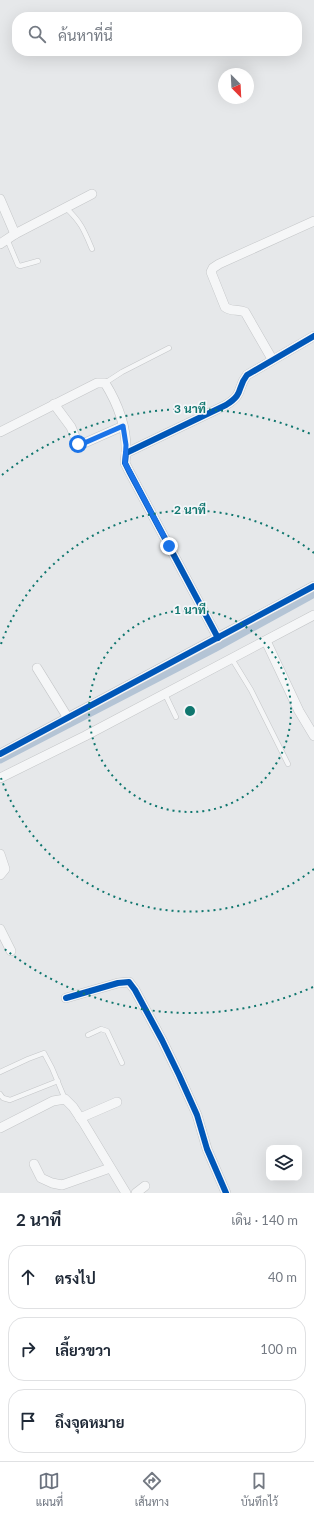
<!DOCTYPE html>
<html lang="th">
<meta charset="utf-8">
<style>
:root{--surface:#fff;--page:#f2f2f3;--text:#1f2937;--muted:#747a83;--line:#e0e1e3;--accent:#6c737f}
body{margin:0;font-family:Lato,Sarabun,sans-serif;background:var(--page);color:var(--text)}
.controls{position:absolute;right:12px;bottom:12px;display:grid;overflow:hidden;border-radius:8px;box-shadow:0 4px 16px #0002}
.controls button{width:36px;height:36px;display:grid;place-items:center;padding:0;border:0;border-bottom:1px solid var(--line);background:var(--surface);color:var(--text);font:20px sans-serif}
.compass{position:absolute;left:218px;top:68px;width:36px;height:36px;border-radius:50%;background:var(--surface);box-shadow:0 4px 16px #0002;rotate:156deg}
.stop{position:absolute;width:12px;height:12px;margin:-9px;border:3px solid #1a73e8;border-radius:50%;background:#fff}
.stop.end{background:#1a73e8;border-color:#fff;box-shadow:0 1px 4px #0008}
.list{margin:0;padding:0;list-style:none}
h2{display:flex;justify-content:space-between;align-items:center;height:52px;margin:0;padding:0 16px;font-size:17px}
h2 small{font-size:13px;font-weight:400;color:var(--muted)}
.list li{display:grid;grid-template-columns:26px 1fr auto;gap:12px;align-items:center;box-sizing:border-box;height:64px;margin:0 8px 8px;padding:0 8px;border:1px solid var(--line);border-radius:16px}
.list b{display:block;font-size:15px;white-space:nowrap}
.list em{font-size:13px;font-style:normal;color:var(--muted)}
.icon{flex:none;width:22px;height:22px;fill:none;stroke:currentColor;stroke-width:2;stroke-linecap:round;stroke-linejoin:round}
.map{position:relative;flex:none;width:314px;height:1193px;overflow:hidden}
.search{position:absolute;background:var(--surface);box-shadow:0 4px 16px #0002;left:12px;right:12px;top:12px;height:44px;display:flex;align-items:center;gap:10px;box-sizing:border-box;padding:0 14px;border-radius:16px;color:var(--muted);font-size:15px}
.sheet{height:268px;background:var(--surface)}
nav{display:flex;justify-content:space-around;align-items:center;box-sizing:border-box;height:56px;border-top:1px solid var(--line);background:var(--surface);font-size:11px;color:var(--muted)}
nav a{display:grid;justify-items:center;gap:2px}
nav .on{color:var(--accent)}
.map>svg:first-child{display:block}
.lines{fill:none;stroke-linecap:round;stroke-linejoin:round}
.canal{stroke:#b4c4d5;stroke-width:9}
.lane-casing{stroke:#c4c6c8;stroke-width:5.5}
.street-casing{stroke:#c4c6c8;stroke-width:10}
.lane{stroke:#f5f6f7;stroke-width:4.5}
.street{stroke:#f5f6f7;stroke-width:9}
.cycleway-casing{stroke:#f4f6f9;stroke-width:8}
.cycleway{stroke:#0057b8;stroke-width:6}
.route{stroke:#1a73e8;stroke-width:5}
.ring{fill:none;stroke:#0f766e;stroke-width:2;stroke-dasharray:2 4}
.centre{fill:#0f766e;stroke:#f4f6f9;stroke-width:2}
.ring-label{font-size:12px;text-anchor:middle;font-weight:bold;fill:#0f766e;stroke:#f4f6f9;stroke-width:3.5;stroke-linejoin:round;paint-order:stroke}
</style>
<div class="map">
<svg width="314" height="1193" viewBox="0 0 314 1193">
<rect width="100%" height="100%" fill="#e6e8ea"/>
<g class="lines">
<polyline class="canal" points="0,759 214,648 314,593"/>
<defs>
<g id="lane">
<path d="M 66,208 C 81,222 84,230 92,249"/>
<polyline points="7,239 18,265 20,266 38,261"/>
<polyline points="105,383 122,372 169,348"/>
<polyline points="232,659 251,690 288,764"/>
<polyline points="165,694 176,717"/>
<polyline points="88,1035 101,1029 107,1031 122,1063"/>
<polyline points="0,1072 28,1059 44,1053 52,1068 65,1099"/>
<polyline points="0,1094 3,1098 10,1100 58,1081"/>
</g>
<g id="street">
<polyline points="0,199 15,234"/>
<polyline points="0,244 15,234 92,194"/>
<path d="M 272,359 L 245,312 C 238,309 231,312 225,307 L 211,272 L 213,268 L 219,264 L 314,221"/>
<polyline points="54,404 71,427 78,444 80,445 123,426"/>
<path d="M 0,432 L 97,383 L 105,383 C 118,404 127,428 126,453"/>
<path d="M 218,638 L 129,471 L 125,463 L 126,453 L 226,405 C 245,393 236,389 247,375 L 314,336"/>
<polyline points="266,641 299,711 314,736"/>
<polyline points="37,668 68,718"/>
<polyline points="0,754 314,586"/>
<polyline points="0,778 85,736 314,615"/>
<polyline points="0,854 5,869 0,875"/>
<polyline points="0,929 11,951"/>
<polyline points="66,998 118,983 129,982 135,990 162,1040 179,1075 197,1115 207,1149 226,1193"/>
<polyline points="80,1118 117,1102"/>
<polyline points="0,1128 53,1101 65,1099 73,1107 83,1122 126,1193"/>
<polyline points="34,1164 41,1178 52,1183 62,1185 110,1168"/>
<polyline points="136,1193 145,1186"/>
</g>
</defs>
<use href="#lane" class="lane-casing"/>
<use href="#street" class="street-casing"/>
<use href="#lane" class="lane"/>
<use href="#street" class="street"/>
<defs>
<g id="cycleway">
<path d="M 218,638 L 129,471 L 125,463 L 126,453 L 226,405 C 245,393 236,389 247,375 L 314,336"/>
<polyline points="0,754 314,586"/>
<polyline points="66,998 118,983 129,982 135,990 162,1040 179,1075 197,1115 207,1149 226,1193"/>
</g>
</defs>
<use href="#cycleway" class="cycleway-casing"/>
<use href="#cycleway" class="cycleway"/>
</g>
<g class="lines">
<polyline class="route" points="78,444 82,444 123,426 126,445 125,463 169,546"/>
</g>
<g class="ring">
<circle cx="190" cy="711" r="101"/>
<path d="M314 869A201 201 0 0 1 1 778M1 644A201 201 0 0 1 314 553"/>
<path d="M313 987A302 302 0 0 1 2 947M2 475A302 302 0 0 1 313 435"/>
</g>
<circle cx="190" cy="711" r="6" class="centre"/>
<g class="ring-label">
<text x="190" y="413">3 นาที</text>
<text x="190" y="514">2 นาที</text>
<text x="190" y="614">1 นาที</text>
</g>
</svg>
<div class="controls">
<button><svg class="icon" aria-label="layers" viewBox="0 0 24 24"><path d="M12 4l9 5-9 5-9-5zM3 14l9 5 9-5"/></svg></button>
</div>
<svg class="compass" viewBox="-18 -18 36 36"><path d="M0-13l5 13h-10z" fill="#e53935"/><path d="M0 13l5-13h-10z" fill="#747a83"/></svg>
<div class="stop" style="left:78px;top:444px"></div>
<div class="stop end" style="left:169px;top:546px"></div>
<div class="search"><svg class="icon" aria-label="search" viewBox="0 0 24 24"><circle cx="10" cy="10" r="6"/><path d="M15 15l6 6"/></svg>ค้นหาที่นี่</div>
</div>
<section class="sheet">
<h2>2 นาที<small>เดิน · 140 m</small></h2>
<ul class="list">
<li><svg class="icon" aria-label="ahead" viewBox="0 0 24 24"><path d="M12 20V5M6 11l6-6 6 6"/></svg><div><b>ตรงไป</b></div><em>40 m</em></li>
<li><svg class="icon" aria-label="right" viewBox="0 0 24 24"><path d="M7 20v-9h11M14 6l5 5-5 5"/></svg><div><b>เลี้ยวขวา</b></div><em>100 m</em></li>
<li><svg class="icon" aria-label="arrive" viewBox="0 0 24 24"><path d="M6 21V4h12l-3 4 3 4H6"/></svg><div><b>ถึงจุดหมาย</b></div></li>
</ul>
</section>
<nav>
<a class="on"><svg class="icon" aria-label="map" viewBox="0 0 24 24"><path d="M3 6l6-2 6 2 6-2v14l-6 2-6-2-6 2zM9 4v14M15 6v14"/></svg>แผนที่</a>
<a><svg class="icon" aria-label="directions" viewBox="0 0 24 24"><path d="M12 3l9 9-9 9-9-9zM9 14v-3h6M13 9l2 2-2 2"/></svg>เส้นทาง</a>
<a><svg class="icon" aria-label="saved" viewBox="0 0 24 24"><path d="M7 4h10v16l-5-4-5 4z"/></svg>บันทึกไว้</a>
</nav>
